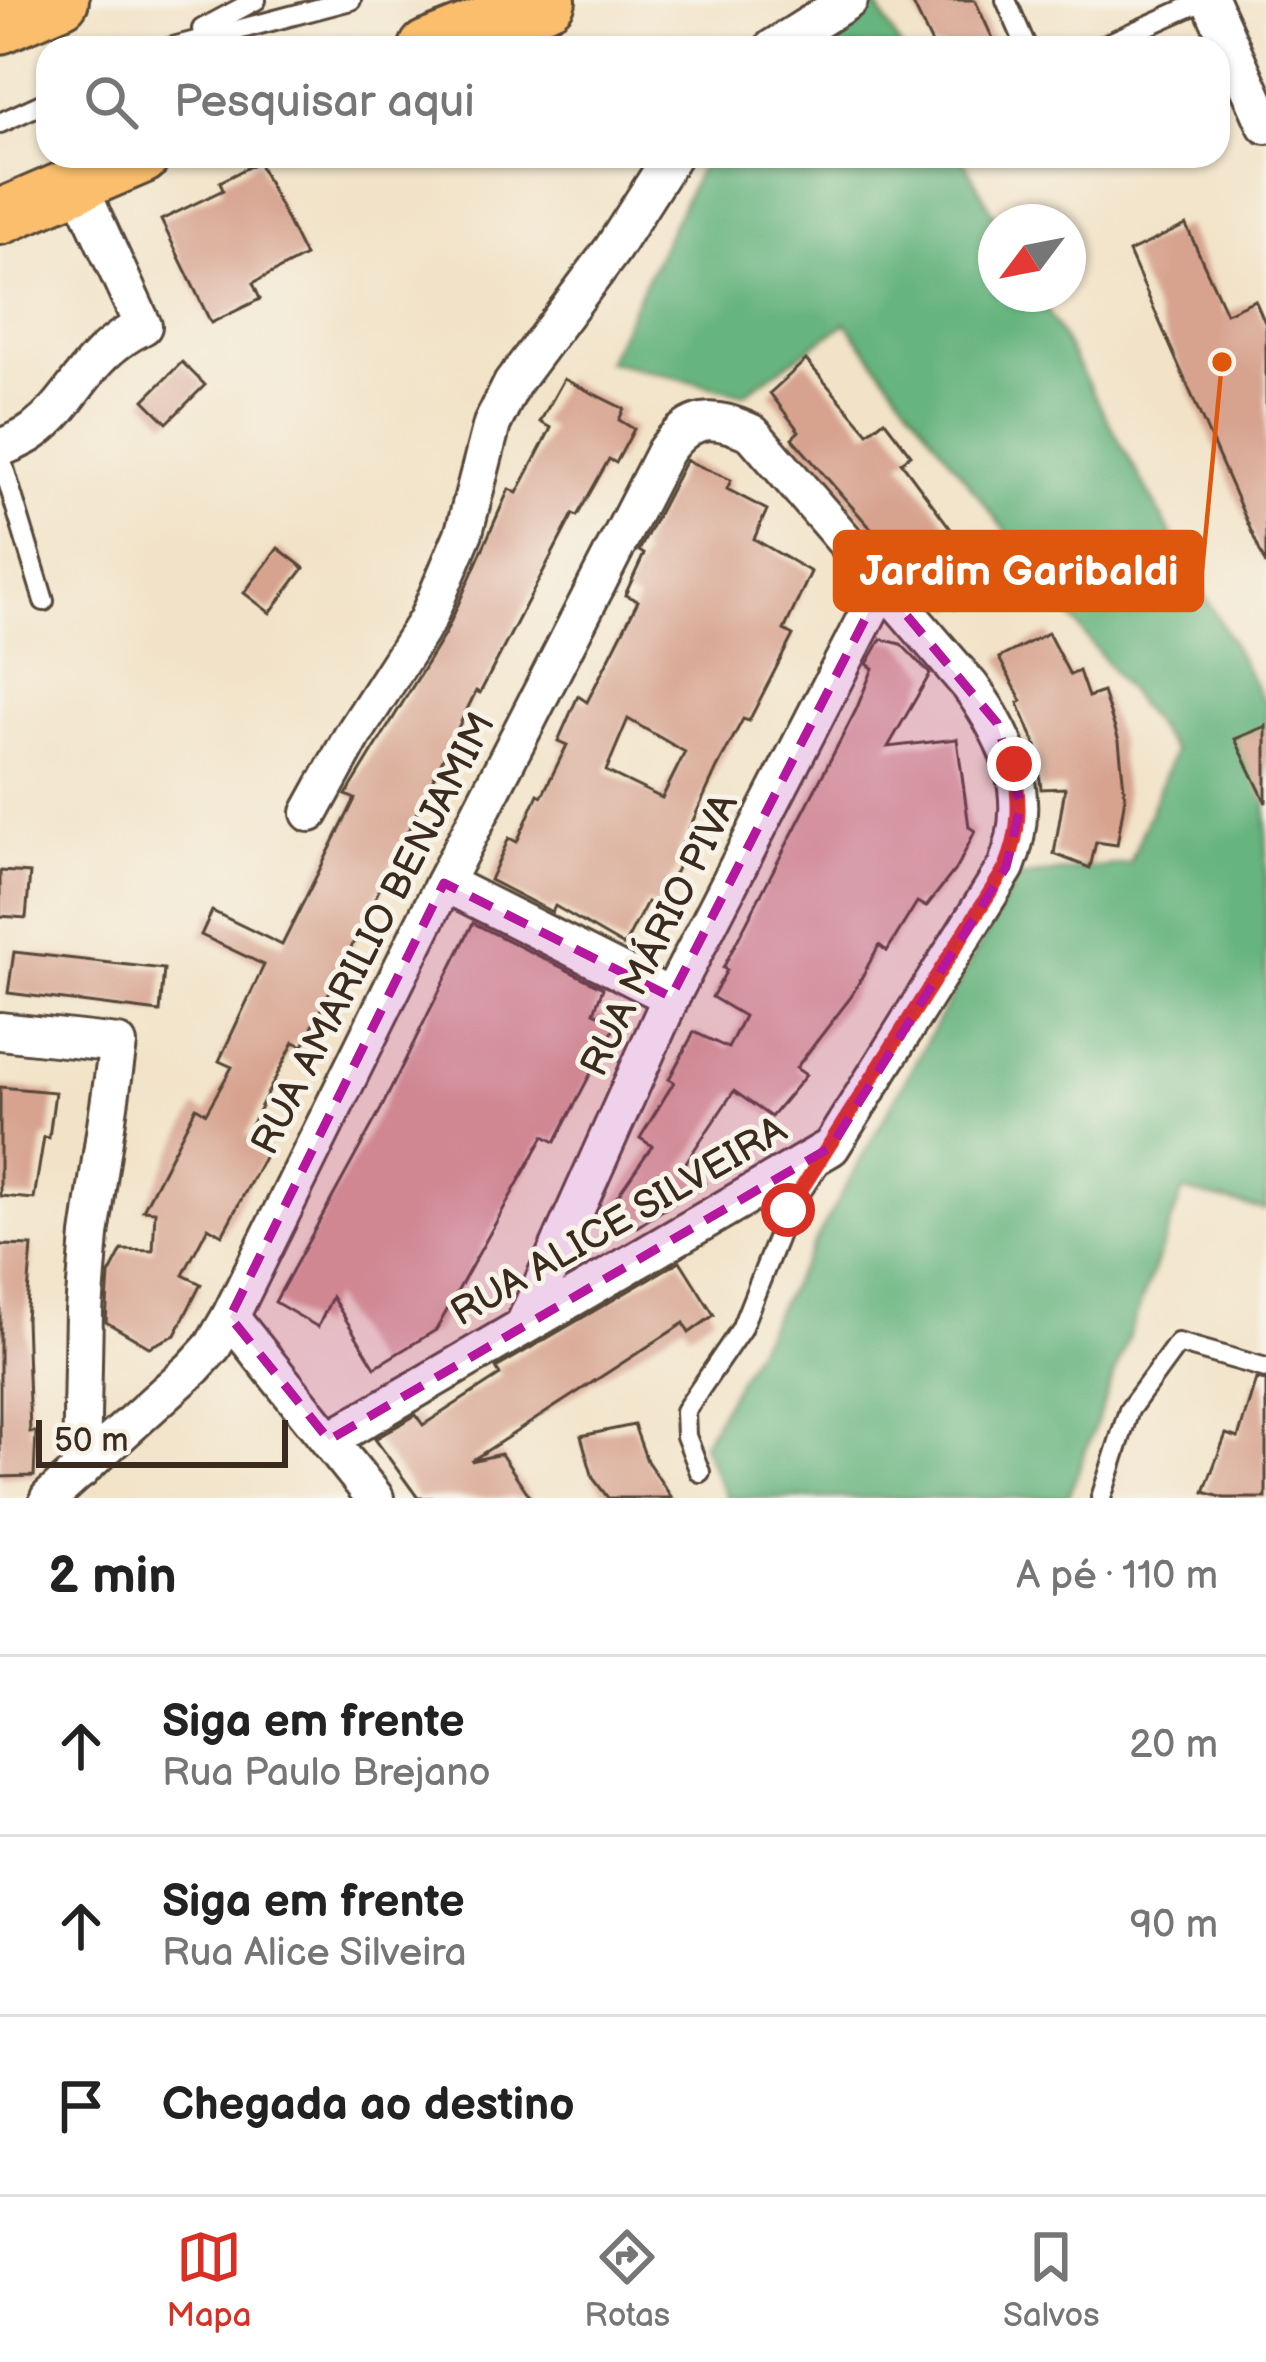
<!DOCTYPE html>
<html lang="pt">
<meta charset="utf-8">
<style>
:root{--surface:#fff;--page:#f2f2f2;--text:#222;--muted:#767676;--line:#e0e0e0;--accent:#d93025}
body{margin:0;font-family:"Balsamiq Sans",sans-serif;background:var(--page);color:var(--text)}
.compass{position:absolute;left:978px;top:204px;width:108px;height:108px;border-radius:50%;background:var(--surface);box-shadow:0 3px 9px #0004;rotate:238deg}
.scale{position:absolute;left:36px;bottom:30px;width:252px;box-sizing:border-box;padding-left:12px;border:6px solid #3b2a1e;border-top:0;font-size:33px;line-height:42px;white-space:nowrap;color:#3b2a1e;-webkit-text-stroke:9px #f7f3e8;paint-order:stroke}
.stop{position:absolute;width:36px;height:36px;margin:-27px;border:9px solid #d93025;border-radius:50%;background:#fff}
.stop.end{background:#d93025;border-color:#fff;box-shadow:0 3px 12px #0008}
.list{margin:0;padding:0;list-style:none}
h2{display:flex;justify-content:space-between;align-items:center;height:156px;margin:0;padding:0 48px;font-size:51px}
h2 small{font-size:39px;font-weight:400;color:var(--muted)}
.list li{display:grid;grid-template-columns:78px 1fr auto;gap:36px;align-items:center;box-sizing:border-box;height:180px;padding:0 48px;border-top:3px solid var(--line)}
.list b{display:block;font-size:45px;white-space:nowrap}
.list p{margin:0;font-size:39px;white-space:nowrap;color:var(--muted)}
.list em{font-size:39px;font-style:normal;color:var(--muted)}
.icon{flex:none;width:66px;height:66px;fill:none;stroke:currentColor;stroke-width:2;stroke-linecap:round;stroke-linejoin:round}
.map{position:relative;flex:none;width:1266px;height:1498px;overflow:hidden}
.search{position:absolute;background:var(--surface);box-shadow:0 3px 9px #0004;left:36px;right:36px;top:36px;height:132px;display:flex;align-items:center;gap:30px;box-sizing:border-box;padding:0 42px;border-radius:36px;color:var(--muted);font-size:45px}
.sheet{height:696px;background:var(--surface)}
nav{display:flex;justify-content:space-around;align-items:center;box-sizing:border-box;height:168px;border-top:3px solid var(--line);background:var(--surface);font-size:33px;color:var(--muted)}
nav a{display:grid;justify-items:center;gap:6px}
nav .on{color:var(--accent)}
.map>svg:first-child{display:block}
.forest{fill:#66b47e;stroke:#506f4e;stroke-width:3}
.building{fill:#d7a38f;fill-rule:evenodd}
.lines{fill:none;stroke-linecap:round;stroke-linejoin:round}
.service-casing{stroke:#564638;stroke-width:24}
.minor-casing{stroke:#564638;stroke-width:42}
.primary-casing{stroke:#564638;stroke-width:60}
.service{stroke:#fff;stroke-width:18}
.minor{stroke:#fff;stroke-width:36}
.primary{stroke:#fabe6d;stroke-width:54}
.route{stroke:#d93025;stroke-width:15}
.marked{fill:#b5179e;fill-opacity:0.2;stroke:#b5179e;stroke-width:9;stroke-dasharray:24 15;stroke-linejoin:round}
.labels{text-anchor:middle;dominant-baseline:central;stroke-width:10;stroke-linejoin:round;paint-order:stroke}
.street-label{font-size:39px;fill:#3b2a1e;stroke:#f7f3e8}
.leader{fill:none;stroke:#df570d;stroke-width:4.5}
.callout-dot{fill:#df570d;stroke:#f7f3e8;stroke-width:4.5}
.callout{fill:#df570d;stroke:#df570d;stroke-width:4.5}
.callout-label{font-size:42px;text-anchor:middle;font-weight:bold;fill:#fff}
</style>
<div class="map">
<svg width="1266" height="1498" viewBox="0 0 1266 1498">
<rect width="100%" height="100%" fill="#f7f3e8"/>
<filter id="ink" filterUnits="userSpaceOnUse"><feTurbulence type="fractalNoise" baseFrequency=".00833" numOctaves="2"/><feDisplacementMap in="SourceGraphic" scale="24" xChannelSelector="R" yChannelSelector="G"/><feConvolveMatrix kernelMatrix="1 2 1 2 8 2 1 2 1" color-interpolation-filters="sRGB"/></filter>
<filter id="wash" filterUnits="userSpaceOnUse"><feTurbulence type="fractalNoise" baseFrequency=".004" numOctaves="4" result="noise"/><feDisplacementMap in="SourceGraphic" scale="48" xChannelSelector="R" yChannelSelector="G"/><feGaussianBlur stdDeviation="2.7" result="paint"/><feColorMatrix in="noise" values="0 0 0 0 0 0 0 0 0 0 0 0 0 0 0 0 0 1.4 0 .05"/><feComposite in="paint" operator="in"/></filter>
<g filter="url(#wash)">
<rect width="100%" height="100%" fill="#f2e3c8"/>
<g class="forest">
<polygon points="875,2 901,48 808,48"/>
<polygon points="706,156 961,156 998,222 996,294 1038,294 1266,705 1266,1210 1183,1191 1068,1498 727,1498 702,1445 1018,877 1130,863 1174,751 846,323 744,394 607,361"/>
</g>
<g id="blocks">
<g class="building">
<polygon points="911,0 975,0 997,48 934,48"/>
<polygon points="258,162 305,256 253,283 260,299 211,323 161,220 223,190 220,182"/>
<polygon points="1186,225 1226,313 1255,300 1266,325 1266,565 1129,252"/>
<polygon points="806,360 868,433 884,420 911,455 901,462 965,548 969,545 993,579 954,609 925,571 915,579 792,438 799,431 770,393"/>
<polygon points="182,362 205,385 167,423 144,400"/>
<polygon points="564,379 624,409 619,420 634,429 616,463 609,459 577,516 573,514 480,693 476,691 303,1046 294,1042 246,1135 269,1148 222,1235 208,1227 183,1275 201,1284 175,1335 149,1347 106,1322 109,1275 122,1250 153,1251 155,1211 143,1210 196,1107 206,1113 232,1067 219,1061 264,965 201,935 212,911 282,945 355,799 346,795 446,632 509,489 517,493 551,428 540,422"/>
<path d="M 686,460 L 731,480 L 727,489 L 767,510 L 754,539 L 811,572 L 784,630 L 793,635 L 749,721 L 743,719 L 717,768 L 675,860 L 680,862 L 657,908 L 647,902 L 624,946 L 555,906 L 552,912 L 490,880 L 509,838 L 517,842 L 538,794 L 542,796 L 567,745 L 558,741 L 578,696 L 587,702 L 638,601 L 625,595 L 644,554 L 639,551 ZM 628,719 L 685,752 L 662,798 L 606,771 Z"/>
<polygon points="278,548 304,568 270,613 244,593"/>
<polygon points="1048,633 1070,675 1079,671 1088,697 1103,692 1119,741 1125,797 1117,845 1096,842 1090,868 1054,854 1065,788 1041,789 1036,746 1018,703 1022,701 999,658"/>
<polygon points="881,639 901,644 930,674 888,747 957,739 969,827 975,831 958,866 926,907 917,902 887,951 879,945 851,997 796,1068 806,1075 771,1117 734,1091 682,1168 704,1183 637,1227 610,1207 652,1146 640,1138 674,1082 669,1079 694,1032 728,1048 744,1016 712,997 727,970 723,968 856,710 873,668 867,664"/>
<polygon points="1266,726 1266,803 1235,739"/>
<polygon points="0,871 30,873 26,918 0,916"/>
<polygon points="473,923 603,988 594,1012 617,1023 555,1142 544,1136 436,1330 375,1367 332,1297 318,1327 275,1302 381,1109"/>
<polygon points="14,952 164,969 160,1012 8,993"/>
<polygon points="0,1087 55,1092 49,1138 44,1137 34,1199 0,1196"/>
<polygon points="0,1245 32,1246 26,1319 30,1432 36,1432 34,1476 0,1477"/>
<polygon points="680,1261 714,1315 689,1333 684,1323 471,1461 501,1454 531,1498 418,1498 375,1439 416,1415 423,1425 500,1375 496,1368"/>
<polygon points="1256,1379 1266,1381 1266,1498 1224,1498 1204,1492 1226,1434 1238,1438"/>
<polygon points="634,1425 647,1461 672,1498 608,1498 593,1478 581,1436"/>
</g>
</g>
</g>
<g filter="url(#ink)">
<use href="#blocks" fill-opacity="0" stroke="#564638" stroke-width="3"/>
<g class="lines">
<defs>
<g id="service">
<polyline points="1006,0 1027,48"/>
<polyline points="202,29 256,0"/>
<polyline points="169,48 351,0"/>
<polyline points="1098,48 1205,0"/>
<polyline points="0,123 48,101"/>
<polyline points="0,455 44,601"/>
<polyline points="700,1472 686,1436 685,1411 741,1329 788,1211 818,1166"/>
<polyline points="1101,1498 1129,1410 1178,1343 1266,1368"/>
</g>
<g id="minor">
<polyline points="1210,0 1266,125"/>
<polyline points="773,48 849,0"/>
<path d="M 0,448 C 12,443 24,439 34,431 C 79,397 82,356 143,326 L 77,182"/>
<polyline points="310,813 353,735 427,620 464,532 492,424 512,384 612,250 672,156"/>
<polyline points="444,883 671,997"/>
<polyline points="0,1031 118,1044 90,1235 84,1311 81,1470"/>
<polyline points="230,1317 375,1498"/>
<polyline points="524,1325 671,997 882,586"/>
<path d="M 49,1498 L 193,1368 L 213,1346 L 230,1317 L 444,883 L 665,451 C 691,415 713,415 752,433 L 970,686 C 1011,742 1034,799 1006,867 L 831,1147 L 329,1440"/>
</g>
<g id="primary">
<polyline points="0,26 61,0"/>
<polyline points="427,48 548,0"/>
<polyline points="0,217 142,156"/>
</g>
</defs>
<use href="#service" class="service-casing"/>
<use href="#minor" class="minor-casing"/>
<use href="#primary" class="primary-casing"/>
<use href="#service" class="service"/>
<use href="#minor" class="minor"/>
<use href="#primary" class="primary"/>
</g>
</g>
<g class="lines" filter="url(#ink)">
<path class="route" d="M 788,1210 L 1006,867 C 1021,831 1020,802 1014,764"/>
</g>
<path class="marked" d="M 882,586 L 997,723 L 1021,805 L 1006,867 L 831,1147 L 329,1440 L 230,1317 L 444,883 L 671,997 Z"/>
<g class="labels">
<g class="street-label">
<text transform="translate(374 934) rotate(-63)">RUA AMARILIO BENJAMIM</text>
<text transform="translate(660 935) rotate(-64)">RUA MÁRIO PIVA</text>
<text transform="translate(619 1222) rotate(-30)">RUA ALICE SILVEIRA</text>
</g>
</g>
<path class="leader" d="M1222 362L1202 571"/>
<circle class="callout-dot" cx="1222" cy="362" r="12"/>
<rect class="callout" x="835" y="532" width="367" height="78" rx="12"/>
<g class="callout-label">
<text x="1019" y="585">Jardim Garibaldi</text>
</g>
</svg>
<svg class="compass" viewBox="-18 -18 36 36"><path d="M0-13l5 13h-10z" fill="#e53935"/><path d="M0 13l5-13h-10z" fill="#767676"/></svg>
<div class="scale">50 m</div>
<div class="stop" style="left:788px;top:1210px"></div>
<div class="stop end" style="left:1014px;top:764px"></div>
<div class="search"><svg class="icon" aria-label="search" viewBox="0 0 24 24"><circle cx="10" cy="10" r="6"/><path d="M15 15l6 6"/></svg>Pesquisar aqui</div>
</div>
<section class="sheet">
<h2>2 min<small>A pé · 110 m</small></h2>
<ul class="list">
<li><svg class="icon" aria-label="ahead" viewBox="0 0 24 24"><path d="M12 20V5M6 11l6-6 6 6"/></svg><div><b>Siga em frente</b><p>Rua Paulo Brejano</p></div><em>20 m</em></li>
<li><svg class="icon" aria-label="ahead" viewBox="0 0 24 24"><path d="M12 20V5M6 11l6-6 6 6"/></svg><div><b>Siga em frente</b><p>Rua Alice Silveira</p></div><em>90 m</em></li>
<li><svg class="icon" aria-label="arrive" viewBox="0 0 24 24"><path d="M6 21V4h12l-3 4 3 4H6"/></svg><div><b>Chegada ao destino</b></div></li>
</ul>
</section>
<nav>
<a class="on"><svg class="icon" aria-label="map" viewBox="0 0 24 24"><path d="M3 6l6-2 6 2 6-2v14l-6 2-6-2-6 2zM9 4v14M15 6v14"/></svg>Mapa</a>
<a><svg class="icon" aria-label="directions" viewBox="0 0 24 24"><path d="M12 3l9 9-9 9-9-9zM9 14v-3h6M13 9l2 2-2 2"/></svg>Rotas</a>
<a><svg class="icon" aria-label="saved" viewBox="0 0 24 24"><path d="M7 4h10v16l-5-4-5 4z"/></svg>Salvos</a>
</nav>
